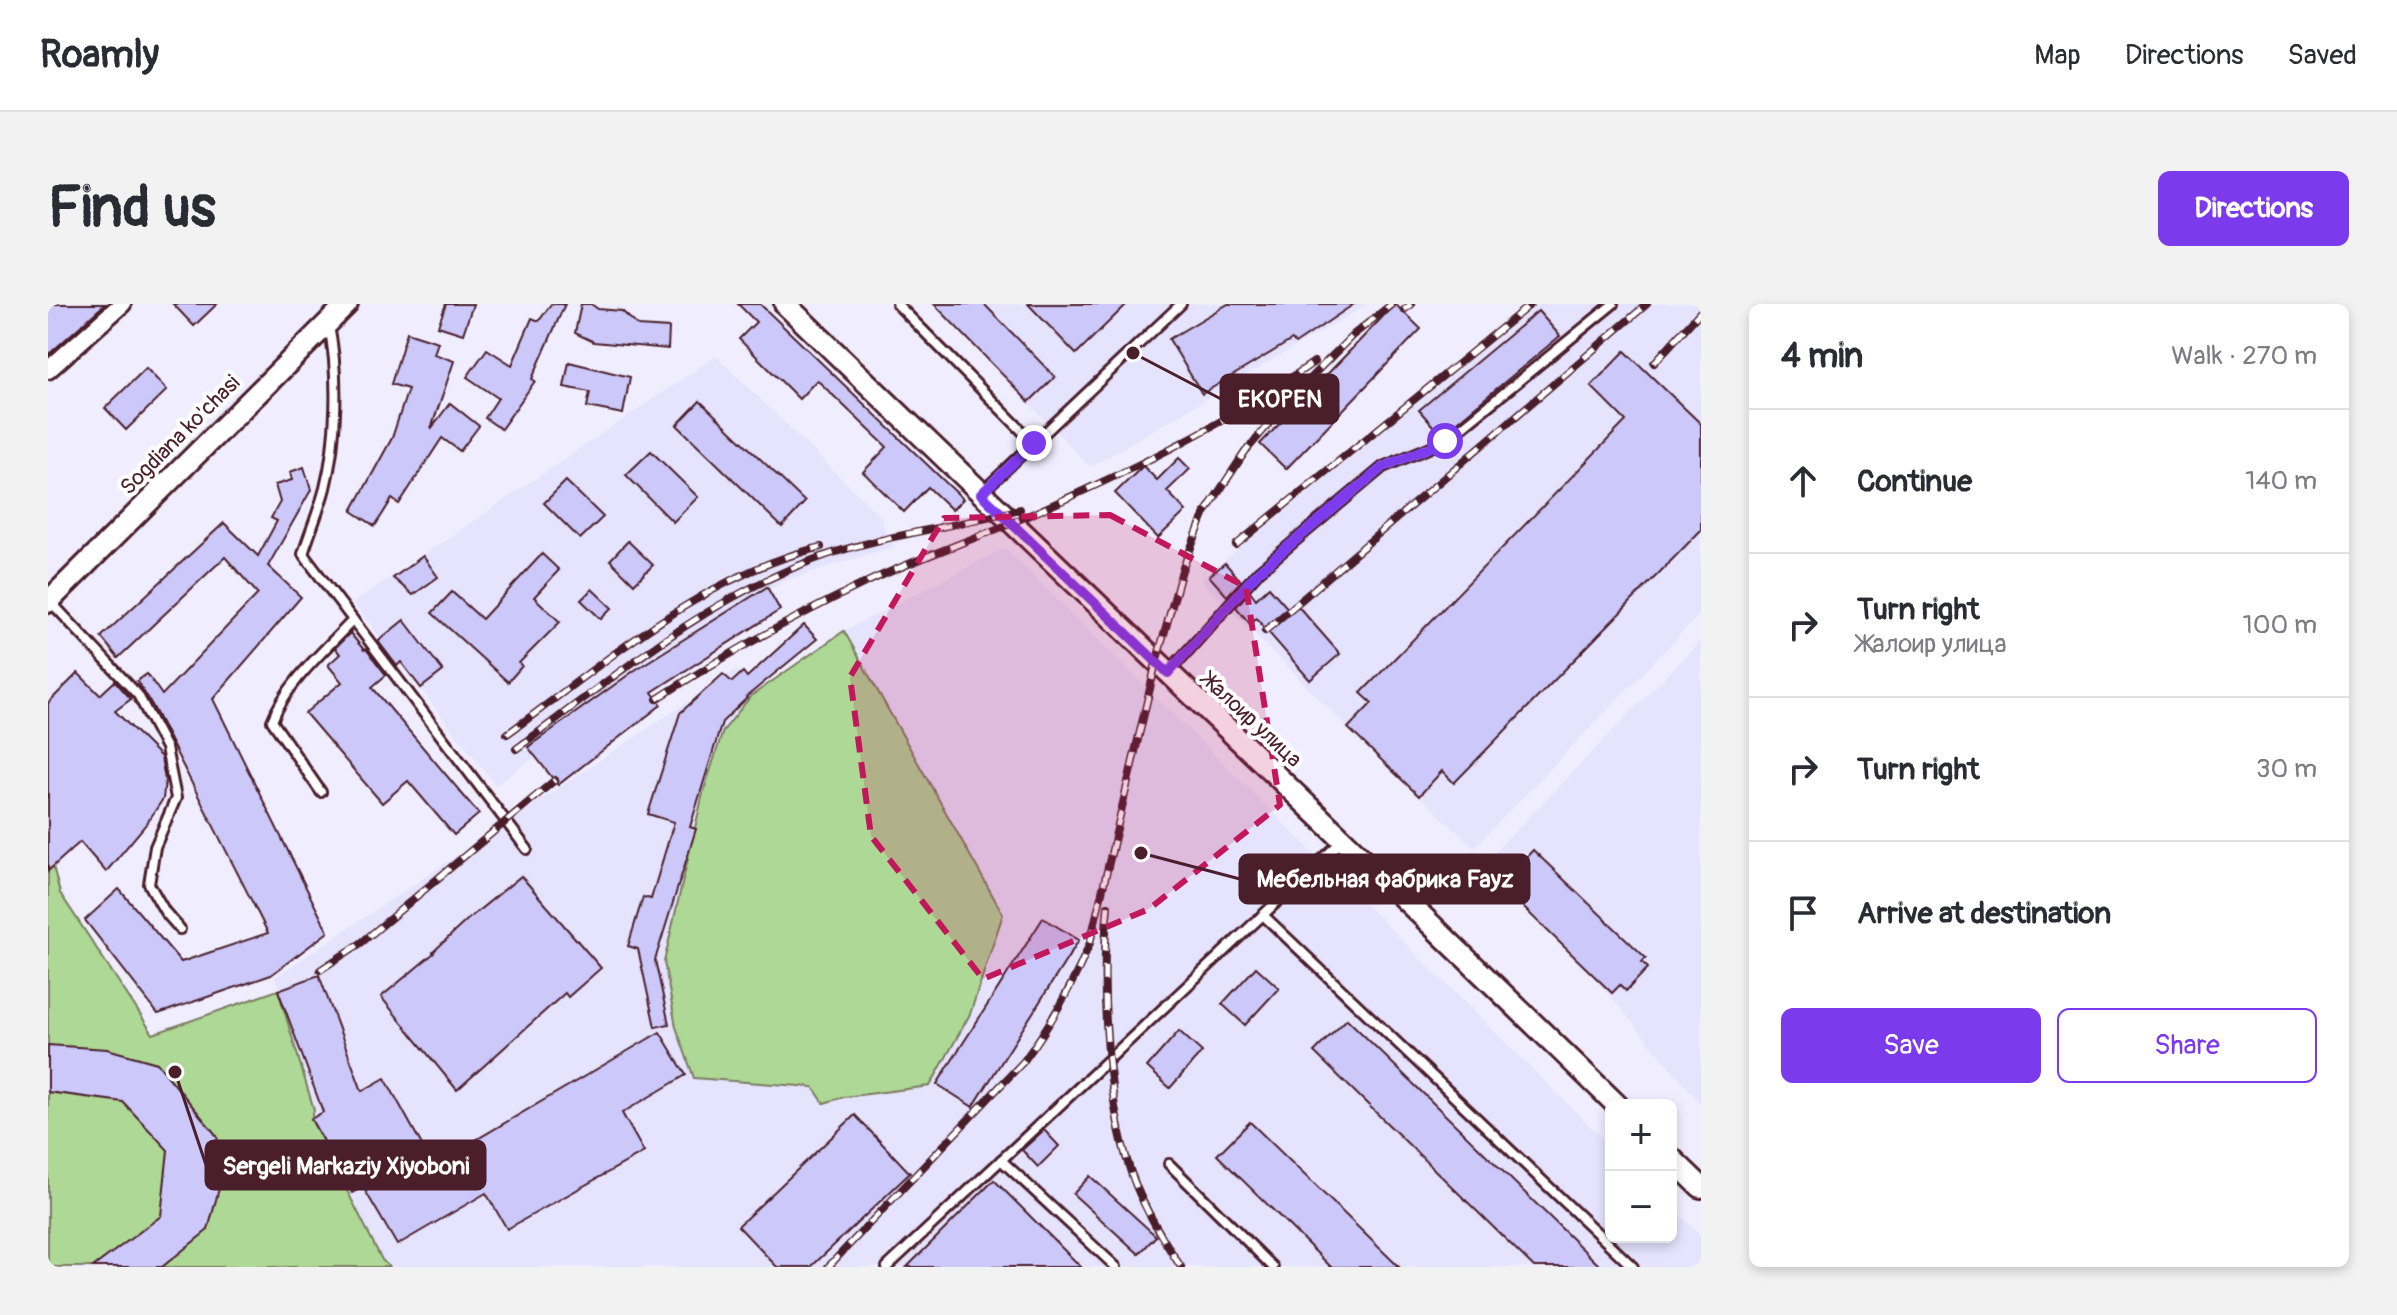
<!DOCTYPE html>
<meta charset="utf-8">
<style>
:root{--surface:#fff;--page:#f2f2f3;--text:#2b2b33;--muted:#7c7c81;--line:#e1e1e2;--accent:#7c3aed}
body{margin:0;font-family:Pangolin,sans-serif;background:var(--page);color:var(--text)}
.controls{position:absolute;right:24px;bottom:24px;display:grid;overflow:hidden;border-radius:12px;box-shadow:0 4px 12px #0003}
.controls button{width:72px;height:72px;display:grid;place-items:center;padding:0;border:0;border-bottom:2px solid var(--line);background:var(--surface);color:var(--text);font:40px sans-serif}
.stop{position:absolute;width:24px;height:24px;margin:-18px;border:6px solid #7c3aed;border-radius:50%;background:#fff}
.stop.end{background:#7c3aed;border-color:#fff;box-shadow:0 2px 8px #0008}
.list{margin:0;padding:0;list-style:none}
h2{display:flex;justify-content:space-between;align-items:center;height:104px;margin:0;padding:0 32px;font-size:34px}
h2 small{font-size:26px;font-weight:400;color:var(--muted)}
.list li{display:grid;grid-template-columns:52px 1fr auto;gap:24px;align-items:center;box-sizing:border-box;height:144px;padding:0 32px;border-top:2px solid var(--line)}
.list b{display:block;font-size:30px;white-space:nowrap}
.list p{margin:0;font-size:26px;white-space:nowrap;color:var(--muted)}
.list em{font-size:26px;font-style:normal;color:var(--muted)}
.actions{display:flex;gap:16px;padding:24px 32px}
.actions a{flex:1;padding:18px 0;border:2px solid var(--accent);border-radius:12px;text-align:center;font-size:28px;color:var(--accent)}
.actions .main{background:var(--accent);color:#fff}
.icon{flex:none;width:44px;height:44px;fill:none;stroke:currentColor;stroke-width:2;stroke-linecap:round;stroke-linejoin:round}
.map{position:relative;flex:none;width:1653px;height:963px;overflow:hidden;border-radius:12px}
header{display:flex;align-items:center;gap:48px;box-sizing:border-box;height:112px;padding:0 40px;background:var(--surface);border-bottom:2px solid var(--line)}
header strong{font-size:38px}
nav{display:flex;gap:44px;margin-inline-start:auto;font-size:28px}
.intro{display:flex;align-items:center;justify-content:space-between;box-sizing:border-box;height:192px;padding:0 48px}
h1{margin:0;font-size:56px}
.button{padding:20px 36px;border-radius:12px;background:var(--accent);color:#fff;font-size:28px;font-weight:700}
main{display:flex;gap:48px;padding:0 48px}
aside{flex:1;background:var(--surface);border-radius:12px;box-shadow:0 4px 12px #0003}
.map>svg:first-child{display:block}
.built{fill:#e5e3fd}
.green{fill:#add895;stroke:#7c7c60;stroke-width:2}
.building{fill:#ccc8fa;stroke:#4a1f2b;stroke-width:2}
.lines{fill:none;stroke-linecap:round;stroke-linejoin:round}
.service-casing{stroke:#4a1f2b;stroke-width:14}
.minor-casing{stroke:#4a1f2b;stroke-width:22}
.tertiary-casing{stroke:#4a1f2b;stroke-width:26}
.service{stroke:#fff;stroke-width:8}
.minor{stroke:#fff;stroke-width:16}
.tertiary{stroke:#fff;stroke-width:20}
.rail-casing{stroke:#4a1f2b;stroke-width:8}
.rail{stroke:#fff;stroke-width:5;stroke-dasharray:15;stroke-linecap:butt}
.route{stroke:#7c3aed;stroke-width:10}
.marked{fill:#c2185b;fill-opacity:0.2;stroke:#c2185b;stroke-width:6;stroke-dasharray:16 10;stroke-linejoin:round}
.labels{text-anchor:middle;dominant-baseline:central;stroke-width:8;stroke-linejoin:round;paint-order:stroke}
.street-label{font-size:22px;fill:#4a1f2b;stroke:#fff}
.leader{fill:none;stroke:#4a1f2b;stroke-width:3}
.callout-dot{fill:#4a1f2b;stroke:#fff;stroke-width:3}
.callout{fill:#4a1f2b;stroke:#4a1f2b;stroke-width:3}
.callout-label{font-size:24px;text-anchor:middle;font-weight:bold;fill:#fff}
</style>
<header>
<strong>Roamly</strong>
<nav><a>Map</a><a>Directions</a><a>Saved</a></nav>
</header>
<div class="intro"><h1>Find us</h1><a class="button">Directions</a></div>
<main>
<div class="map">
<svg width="1653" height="963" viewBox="0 0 1653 963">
<rect width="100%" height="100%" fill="#f0eefe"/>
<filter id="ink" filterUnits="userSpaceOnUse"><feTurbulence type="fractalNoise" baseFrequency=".0125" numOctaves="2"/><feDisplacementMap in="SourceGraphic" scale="16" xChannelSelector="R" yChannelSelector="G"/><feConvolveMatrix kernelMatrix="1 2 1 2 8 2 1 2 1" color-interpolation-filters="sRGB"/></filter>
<g filter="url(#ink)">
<g class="built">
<polygon points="886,0 1320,0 1042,163"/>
<polygon points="1490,0 1653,0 1653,309 1426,544 1300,424 1153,276"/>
<polygon points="668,52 833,213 839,233 847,242 733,278 659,326 448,481 305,299"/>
<polygon points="957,244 1563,843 1563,933 1623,933 1623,902 1653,932 1653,963 341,963 334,956 263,815 266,805 227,673 689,365 703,392 675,427 765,783 776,798 796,793 955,610 796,327"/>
<polygon points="1653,336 1653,800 1444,551"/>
</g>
<g class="green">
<polygon points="796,327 955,610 922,710 882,782 796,793 776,799 765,783 646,774 628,723 616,658 655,489 675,427 703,392"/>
<polygon points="0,558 5,562 12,589 105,730 230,686 266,806 263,815 334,956 341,963 0,963"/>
</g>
<g class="building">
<polygon points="0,0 57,0 0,51"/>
<polygon points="125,0 169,0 146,22"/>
<polygon points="398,0 425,0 415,30 390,22"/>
<polygon points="503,0 517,0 484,75 487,77 453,125 437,114 450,94 419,73 439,45 464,61 484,14 491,17"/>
<polygon points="533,0 543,0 550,5 574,7 590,22 621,24 620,45 546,38 527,29"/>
<polygon points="690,0 712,0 915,195 904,206 880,183 856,208 815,168 839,143 769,76 751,95 691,35 708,18"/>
<polygon points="886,0 936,0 1007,73 981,98"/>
<polygon points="980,0 1079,0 1028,50"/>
<polygon points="1180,0 1306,0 1247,40 1244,36 1154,90 1121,35"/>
<polygon points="1347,0 1373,25 1238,165 1212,140"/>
<polygon points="1490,7 1512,32 1393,131 1371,106"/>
<polygon points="359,28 390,38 386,50 406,57 383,125 402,99 431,122 412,147 394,134 351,200 344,195 327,222 304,207 344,134 360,85 343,80"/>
<polygon points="1577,47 1653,120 1653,226 1406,479 1394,467 1371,492 1300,424 1324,399 1313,389 1578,117 1543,82"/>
<polygon points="521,58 582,73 575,110 539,103 542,88 516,83"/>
<polygon points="98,64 119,86 78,126 57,104"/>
<polygon points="652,97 757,198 734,223 629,121"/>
<polygon points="603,147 650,193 625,218 578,171"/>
<polygon points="1131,154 1142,165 1119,187 1138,207 1110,234 1067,189 1095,162 1109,176"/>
<polygon points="256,163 263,186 220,262 253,293 165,395 280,628 223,671 110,710 37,616 71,585 133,658 220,629 104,401 89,377 99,370 114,391 210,290 177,253 70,354 53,333 176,219 210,252 229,217 223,214 232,198 227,181 244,176 242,168"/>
<polygon points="518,177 555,213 532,235 496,199"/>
<polygon points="580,237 605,261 586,280 562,256"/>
<polygon points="494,250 511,266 486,293 512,318 471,359 474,362 460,378 384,309 404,288 434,315"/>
<polygon points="375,252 390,273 365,291 345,274"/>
<polygon points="1177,259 1193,277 1179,292 1161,272"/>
<polygon points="719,283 732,306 604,388 613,401 510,481 480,443 587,366"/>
<polygon points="1221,283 1242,307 1249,301 1292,350 1262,376 1208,314 1202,320 1188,303 1202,287 1208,295"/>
<polygon points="544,285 564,304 553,315 533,296"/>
<polygon points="356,316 395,367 373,384 353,358 349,362 330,337"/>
<polygon points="756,321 769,335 698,393 699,394 674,418 642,523 648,525 607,656 621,720 607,723 590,645 580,642 595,593 603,595 626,518 600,510 632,409 675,370 684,378 695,368 699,373"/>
<polygon points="302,329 316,346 318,345 338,371 324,383 431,510 406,531 360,477 334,499 257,409 294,378 280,361 292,350 287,344"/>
<polygon points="30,369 52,391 67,377 83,395 67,407 113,453 117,476 115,495 99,519 58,568 32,538 0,567 0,399"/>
<polygon points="1485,546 1598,654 1594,658 1600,664 1578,687 1572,681 1564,689 1452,581"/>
<polygon points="473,572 553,664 520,693 517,689 409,786 333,693 386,649 385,648 419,616"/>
<polygon points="995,614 1031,636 925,803 889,780"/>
<polygon points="1208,663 1231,684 1197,721 1174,700"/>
<polygon points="271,671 314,787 337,774 385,861 612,728 638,771 574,809 596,848 459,925 438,889 349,941 315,883 304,889 263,815 275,808 230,686"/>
<polygon points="1299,715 1553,963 1486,963 1266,748"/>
<polygon points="1131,727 1154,748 1122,784 1099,763"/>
<polygon points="0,741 59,745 109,759 169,832 174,873 160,926 114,963 45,963 113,912 120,846 75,798 0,788"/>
<polygon points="807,811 862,869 763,963 729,963 690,922"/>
<polygon points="1202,818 1351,963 1283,963 1169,851"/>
<polygon points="996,826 1011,842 990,863 974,846"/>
<polygon points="1042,872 1108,932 1091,950 1025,890"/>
<polygon points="946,876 1033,963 859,963"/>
</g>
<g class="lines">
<defs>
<g id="service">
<polyline points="849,0 986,139"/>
<path d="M 281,22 C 291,69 289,137 277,184 C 271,207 262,228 255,250 L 479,545"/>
<polyline points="933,189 1133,0"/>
<polyline points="2,297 90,391 118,444 128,494 107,543 101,580 117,608 132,625"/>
<polyline points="1120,369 1211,267 1335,163 1397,137 1565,0"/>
<path d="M 273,488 L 224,417 C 239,378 277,346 305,316"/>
<polyline points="1215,611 1585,963"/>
<polyline points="953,856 1068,963"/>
<polyline points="1121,860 1225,963"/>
<polyline points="839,963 1296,535"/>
</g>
<polyline id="minor" points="0,66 74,0"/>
<g id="tertiary">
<path d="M 737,0 C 1014,268 1294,532 1569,801"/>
<polyline points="0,298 299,0"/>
<polyline points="1623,854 1653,883"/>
</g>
</defs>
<use href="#service" class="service-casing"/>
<use href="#minor" class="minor-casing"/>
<use href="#tertiary" class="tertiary-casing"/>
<use href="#service" class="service"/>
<use href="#minor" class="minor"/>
<use href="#tertiary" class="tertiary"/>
<defs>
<g id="rail">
<polyline points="1356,6 1363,0"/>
<polyline points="1606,59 1653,7"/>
<polyline points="1188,241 1483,0"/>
<polyline points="1217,327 1599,0"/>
<path d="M 609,395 C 675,352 744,314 815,280 C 863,257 913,240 961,220 C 1067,174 1172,125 1266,58"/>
<path d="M 459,430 C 556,360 654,271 773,243"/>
<path d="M 468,445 C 562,376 655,297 765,256 C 832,231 903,224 972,205"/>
<path d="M 1060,602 C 1052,681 1058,808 1088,882 C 1100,911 1116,937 1133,963"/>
<polyline points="272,666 313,639 507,476"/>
<path d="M 780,963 L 975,758 C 1003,720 1024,683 1042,639 L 1108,359 L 1134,266 L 1157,209 L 1197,148 L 1249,87 L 1305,31 L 1344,0"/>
</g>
</defs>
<use href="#rail" class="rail-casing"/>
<use href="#rail" class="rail"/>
</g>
</g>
<g class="lines" filter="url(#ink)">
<polyline class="route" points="986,139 933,190 1120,369 1211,267 1335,163 1397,137"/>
</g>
<path class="marked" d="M 1062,211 L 1198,283 L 1232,501 L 1101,605 L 935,675 L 823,532 L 802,373 L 896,214 Z"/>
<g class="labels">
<g class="street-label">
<text transform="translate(132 131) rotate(-45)">Sogdiana ko'chasi</text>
<text transform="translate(1204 416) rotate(43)">Жалоир улица</text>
</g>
</g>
<path class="leader" d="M1085 49L1173 95M1093 549L1192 575M127 768L158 861"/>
<g class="callout-dot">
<circle cx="1085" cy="49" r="8"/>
<circle cx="1093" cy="549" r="8"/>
<circle cx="127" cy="768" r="8"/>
</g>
<g class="callout">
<rect x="1173" y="71" width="117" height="48" rx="8"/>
<rect x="1192" y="551" width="289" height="48" rx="8"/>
<rect x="158" y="837" width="279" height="48" rx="8"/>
</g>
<g class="callout-label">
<text x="1232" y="103">EKOPEN</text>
<text x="1337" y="583">Мебельная фабрика Fayz</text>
<text x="298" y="870">Sergeli Markaziy Xiyoboni</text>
</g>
</svg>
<div class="controls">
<button>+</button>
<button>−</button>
</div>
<div class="stop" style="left:1397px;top:137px"></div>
<div class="stop end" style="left:986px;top:139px"></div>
</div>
<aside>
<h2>4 min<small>Walk · 270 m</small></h2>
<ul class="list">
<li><svg class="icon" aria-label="ahead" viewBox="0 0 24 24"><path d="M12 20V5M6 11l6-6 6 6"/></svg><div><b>Continue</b></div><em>140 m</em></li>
<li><svg class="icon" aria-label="right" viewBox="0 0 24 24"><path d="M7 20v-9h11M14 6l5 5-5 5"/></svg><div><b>Turn right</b><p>Жалоир улица</p></div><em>100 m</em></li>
<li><svg class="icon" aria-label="right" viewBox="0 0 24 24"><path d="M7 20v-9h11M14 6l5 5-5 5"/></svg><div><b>Turn right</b></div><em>30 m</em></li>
<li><svg class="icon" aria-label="arrive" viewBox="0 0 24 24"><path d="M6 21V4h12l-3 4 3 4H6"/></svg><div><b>Arrive at destination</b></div></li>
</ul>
<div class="actions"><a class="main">Save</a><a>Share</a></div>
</aside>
</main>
